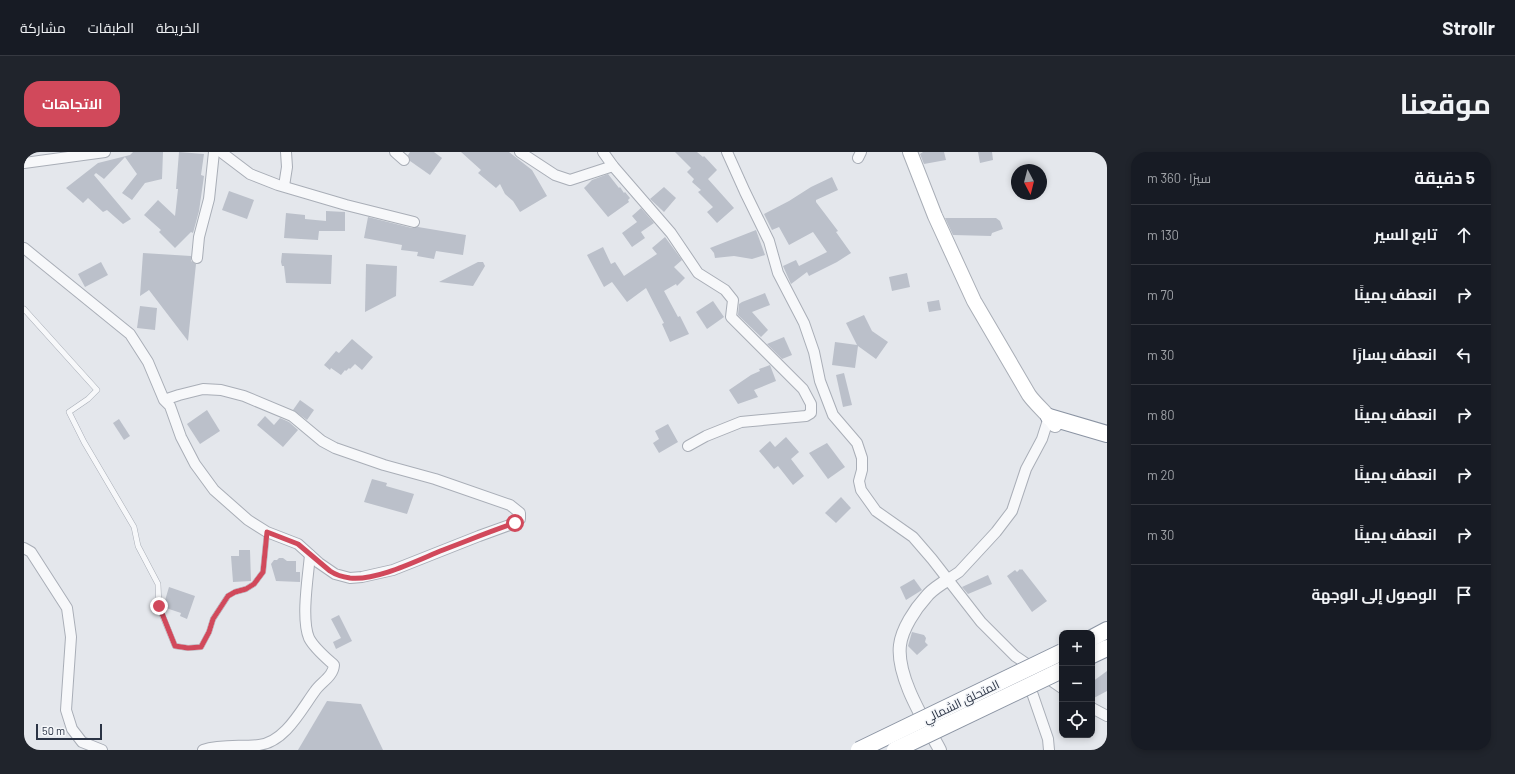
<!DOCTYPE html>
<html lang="ar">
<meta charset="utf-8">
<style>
:root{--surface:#171b24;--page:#20242c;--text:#f1f3f6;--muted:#9ea1a6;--line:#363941;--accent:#d1495b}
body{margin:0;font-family:Barlow,Cairo,sans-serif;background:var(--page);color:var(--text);direction:rtl}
.controls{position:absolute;right:12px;bottom:12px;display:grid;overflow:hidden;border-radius:8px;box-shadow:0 2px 6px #0003}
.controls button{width:36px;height:36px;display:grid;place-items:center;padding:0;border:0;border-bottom:1px solid var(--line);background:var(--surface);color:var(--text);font:20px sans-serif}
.compass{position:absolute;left:987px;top:12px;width:36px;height:36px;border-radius:50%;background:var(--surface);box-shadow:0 2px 6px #0003;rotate:173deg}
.scale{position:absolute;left:12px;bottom:10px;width:66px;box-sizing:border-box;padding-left:4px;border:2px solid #2b3445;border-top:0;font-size:11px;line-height:14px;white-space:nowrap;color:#2b3445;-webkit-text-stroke:3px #f4f6f9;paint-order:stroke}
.stop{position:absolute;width:12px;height:12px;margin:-9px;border:3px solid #d1495b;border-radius:50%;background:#fff}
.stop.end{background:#d1495b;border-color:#fff;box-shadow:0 1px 4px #0008}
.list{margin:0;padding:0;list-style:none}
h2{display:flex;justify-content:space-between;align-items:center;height:52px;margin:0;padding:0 16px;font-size:17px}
h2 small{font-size:13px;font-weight:400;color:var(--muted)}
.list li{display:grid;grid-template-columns:26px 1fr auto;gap:12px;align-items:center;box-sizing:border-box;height:60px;padding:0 16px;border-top:1px solid var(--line)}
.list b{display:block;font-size:15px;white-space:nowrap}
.list em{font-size:13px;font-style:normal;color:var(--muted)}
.icon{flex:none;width:22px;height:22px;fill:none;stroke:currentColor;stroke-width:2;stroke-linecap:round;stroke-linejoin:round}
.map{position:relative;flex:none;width:1083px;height:598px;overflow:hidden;direction:ltr;border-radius:16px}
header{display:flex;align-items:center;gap:24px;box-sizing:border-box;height:56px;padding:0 20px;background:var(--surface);border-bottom:1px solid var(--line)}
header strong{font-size:19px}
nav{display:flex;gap:22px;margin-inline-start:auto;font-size:14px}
.intro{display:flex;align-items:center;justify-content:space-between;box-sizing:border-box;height:96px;padding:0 24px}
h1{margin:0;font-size:28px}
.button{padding:10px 18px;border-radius:16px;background:var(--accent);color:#fff;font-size:14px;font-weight:700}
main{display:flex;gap:24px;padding:0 24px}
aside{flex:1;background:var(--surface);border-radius:16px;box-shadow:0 2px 6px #0003}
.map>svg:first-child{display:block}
.building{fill:#bbc0ca}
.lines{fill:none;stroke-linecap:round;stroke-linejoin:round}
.service-casing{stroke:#a9aeb7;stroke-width:6}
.minor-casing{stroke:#a9aeb7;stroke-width:12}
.tertiary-casing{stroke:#a9aeb7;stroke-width:14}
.secondary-casing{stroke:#a9aeb7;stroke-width:16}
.trunk-casing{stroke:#8b94a3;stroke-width:18}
.service{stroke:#f7f8fa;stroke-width:5}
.minor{stroke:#f7f8fa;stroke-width:10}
.tertiary{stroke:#f7f8fa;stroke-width:12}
.secondary{stroke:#fff;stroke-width:14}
.trunk{stroke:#fff;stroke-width:16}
.trunk-bridge-casing{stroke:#8b94a3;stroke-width:18;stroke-linecap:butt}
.trunk-bridge{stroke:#fff;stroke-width:16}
.route{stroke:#d1495b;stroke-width:5}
.labels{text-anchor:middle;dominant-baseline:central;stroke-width:3;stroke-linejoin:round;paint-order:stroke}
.street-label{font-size:12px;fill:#2b3445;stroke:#f4f6f9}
</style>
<header>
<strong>Strollr</strong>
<nav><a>الخريطة</a><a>الطبقات</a><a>مشاركة</a></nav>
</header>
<div class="intro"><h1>موقعنا</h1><a class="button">الاتجاهات</a></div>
<main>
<aside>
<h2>5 دقيقة<small>سيرًا · 360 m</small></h2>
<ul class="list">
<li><svg class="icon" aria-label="ahead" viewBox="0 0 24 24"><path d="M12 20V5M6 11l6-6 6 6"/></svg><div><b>تابع السير</b></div><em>130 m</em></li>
<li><svg class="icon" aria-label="right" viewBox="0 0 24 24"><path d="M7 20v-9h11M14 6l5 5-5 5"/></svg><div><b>انعطف يمينًا</b></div><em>70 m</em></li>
<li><svg class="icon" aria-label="left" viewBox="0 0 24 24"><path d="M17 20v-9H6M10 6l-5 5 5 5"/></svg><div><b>انعطف يسارًا</b></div><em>30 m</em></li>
<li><svg class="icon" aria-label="right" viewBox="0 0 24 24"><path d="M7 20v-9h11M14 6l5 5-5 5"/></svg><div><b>انعطف يمينًا</b></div><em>80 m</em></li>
<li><svg class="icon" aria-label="right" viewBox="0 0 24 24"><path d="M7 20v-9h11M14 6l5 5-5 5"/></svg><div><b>انعطف يمينًا</b></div><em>20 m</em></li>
<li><svg class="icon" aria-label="right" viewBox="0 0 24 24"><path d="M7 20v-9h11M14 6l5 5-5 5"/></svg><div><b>انعطف يمينًا</b></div><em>30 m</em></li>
<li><svg class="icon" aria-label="arrive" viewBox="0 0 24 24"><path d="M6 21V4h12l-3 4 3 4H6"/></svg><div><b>الوصول إلى الوجهة</b></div></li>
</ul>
</aside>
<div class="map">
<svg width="1083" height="598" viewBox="0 0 1083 598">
<rect width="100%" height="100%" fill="#e4e7ec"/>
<g class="building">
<polygon points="109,0 139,0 138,27 121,31 108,48 98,41 113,22 101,5 80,27 72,21 70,23 107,67 99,72 83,58 79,60 64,46 59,51 42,36 74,11 106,3"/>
<polygon points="155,0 180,2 177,23 180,24 175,59 169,81 167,80 151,96 135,80 137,78 120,63 134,48 151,64 154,37 152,37"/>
<polygon points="386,0 410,0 418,6 406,23 386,9 384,3"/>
<polygon points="437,0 485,0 508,18 523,44 496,60 489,49 481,42 476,32 472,36 454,21 457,18"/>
<polygon points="651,0 673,0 679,5 680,4 693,18 684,27 710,56 693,71 683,60 689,55 674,40 677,38 668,30 670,27 663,20 667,16"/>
<polygon points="899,0 920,0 922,8 900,12 896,2"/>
<polygon points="954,0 968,0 969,8 956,11"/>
<polygon points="584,22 595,36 596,35 600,41 601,40 606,46 604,48 605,50 584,65 560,36 568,28"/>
<polygon points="808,25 814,38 792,48 792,50 814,79 812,80 827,101 813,110 785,124 783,120 767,132 759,114 772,108 775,114 803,100 789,80 765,93 755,75 748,78 740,62 765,49 787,35"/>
<polygon points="640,35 652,46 640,60 626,47"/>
<polygon points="205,39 230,48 223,67 198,58"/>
<polygon points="617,56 630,71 617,80 621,86 608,95 598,81 613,70 608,64"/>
<polygon points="302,59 321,60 321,79 295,79 294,88 260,86 262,61 281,63 281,67 302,69"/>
<polygon points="344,65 388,76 394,75 442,83 439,103 412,99 410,107 393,104 394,100 377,98 378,93 340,86"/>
<polygon points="921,66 972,66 976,69 979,77 968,81 967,84 929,83"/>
<polygon points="732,78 741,103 728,107 710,104 691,106 690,101 686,96"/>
<polygon points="641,85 658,108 650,115 661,126 653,134 652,132 640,139 654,165 656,164 665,182 646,190 638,172 640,171 622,136 603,150 588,130 580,135 563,103 579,95 587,112 591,110 600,124 633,102 628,96"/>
<polygon points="119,101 167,104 167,109 172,112 164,189 125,138 116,144"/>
<polygon points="258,101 308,103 307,132 262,131 260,114 258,114 257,110"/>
<polygon points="77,110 84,123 61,135 54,122"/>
<polygon points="454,110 459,110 461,114 449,134 415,130"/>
<polygon points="342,112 373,114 372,144 341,160"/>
<polygon points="883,121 886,135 868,139 865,125"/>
<polygon points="741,141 746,153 728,160 744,178 737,185 714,163 715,152 718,150"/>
<polygon points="915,148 917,158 905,160 903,150"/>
<polygon points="689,149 700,165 683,177 672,160"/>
<polygon points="116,154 133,156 131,178 113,176"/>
<polygon points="840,163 848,179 864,190 852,207 834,194 831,216 808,213 811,190 833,193 822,171"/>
<polygon points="760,185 768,203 758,207 743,192"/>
<polygon points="328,187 349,205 338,218 331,212 326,217 325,216 322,219 321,218 317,223 307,216 306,218 300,213 312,199 315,201"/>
<polygon points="746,213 752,229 730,238 734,245 714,252 705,238 727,223 736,219 735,217"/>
<polygon points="820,221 828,253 819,255 812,223"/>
<polygon points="276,248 290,258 283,268 269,258"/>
<polygon points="183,258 196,279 176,292 163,272"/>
<polygon points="241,264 250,273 256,266 265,270 274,278 259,295 233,273"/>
<polygon points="95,267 106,284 100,288 89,271"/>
<polygon points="644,272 654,290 635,301 629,291 635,287 631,279"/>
<polygon points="762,285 775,300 767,307 780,324 769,333 754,314 750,317 735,299 746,289 751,295"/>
<polygon points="803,291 821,315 804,327 785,301"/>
<polygon points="348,327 363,331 362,334 390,342 383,362 340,350"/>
<polygon points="817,345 827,356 812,371 801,361"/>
<polygon points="215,398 226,398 227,429 209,430 207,404 215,404"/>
<polygon points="255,406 259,406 263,409 272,409 272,420 276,420 276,430 252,429 247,412 250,408 253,408"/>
<polygon points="996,417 997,418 998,417 1023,449 1008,460 983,424 991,418 993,420"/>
<polygon points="964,423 968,432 944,442 938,435"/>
<polygon points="890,427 898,438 882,448 876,435"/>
<polygon points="145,435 171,444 163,467 156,464 157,461 139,455"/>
<polygon points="315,463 328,489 312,497 309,490 317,486 307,467"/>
<polygon points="888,480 900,483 902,486 901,490 904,493 893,503 884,494"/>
<polygon points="1083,519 1083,539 1068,547 1068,530"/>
<polygon points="303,549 337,552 359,598 274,598"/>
</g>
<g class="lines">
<defs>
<polyline id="service" points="0,157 73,238 64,247 45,260 60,290 110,375 114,394 134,432 135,455 151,494 164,496 177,495 185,480 189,467 204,444 211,440 222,437 230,432 239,420 243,380"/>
<g id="minor">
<polyline points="197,0 226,22 254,33 322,53 390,70"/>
<polyline points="371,0 380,8"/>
<polyline points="496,0 531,23 546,28 589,14"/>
<polyline points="579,0 589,14 647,81 674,121 701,138 709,148 707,165 779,237 787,252 787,261 782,264 717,270 682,284 664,294"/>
<polyline points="703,0 721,40 745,89 754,121 780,171 790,200 796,229 809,263 833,291 838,306 838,318 835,329 837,338 852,359 889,385 908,407 957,470 991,504 1038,536"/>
<polyline points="834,6 837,0"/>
<polyline points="0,11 81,0"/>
<polyline points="260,34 263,15 262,0"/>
<polyline points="0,96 106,182 124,210 140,248 146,254 157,285 171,312 190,338 224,368 243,380 274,392 295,411 311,422 326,426 338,425 369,418 455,384 491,371 496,367 496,361 486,353 411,327 360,313 311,296 298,289 268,264 220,244 197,238 179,237 155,243 140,248"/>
<polyline points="173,106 175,85 185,47 190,0"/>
<polyline points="0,396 7,400 43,456 47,485 42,558 48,577 58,590 78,598"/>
<polyline points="923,428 935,420 972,380 988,359 1002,317 1018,287 1025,265"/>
<polyline points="1004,529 1024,587 1025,598"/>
<polyline points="1068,556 1083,564"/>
<path d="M 179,598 C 197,592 216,595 235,593 C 261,590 277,558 291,539 C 297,530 309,525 310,513 C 301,505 290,496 285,486 C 277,467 284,425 286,403"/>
</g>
<path id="tertiary" d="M 916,598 C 901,570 872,525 876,493 C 878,477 891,457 902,445 C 907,438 916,433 923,428"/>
<path id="secondary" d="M 886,0 L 911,64 L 950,149 L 1005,243 C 1013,254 1024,262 1031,273"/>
<g id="trunk">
<polyline points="1025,265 1083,282"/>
<polyline points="1068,486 1083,478"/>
<polyline points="1068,503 1083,496"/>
</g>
</defs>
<use href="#service" class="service-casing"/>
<use href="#minor" class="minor-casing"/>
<use href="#tertiary" class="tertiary-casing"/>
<use href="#secondary" class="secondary-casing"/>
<use href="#trunk" class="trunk-casing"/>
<use href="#service" class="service"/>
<use href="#minor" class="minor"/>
<use href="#tertiary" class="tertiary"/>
<use href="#secondary" class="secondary"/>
<use href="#trunk" class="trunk"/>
<defs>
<g id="trunk-bridge">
<polyline points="835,598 1038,500"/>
<polyline points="871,598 1038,518"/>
</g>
</defs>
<use href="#trunk-bridge" class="trunk-bridge-casing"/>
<use href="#trunk-bridge" class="trunk-bridge"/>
</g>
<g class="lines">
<path class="route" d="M 135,454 L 151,494 L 164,496 L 177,495 L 185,480 L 189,467 L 204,444 L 211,440 L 222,437 L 230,432 L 239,420 L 243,380 L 274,392 L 306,419 C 312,423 319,425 326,426 C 353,429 394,408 419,398 C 443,389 467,379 491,371"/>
</g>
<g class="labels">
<g class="street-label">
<text transform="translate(937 549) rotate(-26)">المتحلق الشمالي</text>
</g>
</g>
</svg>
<div class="controls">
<button>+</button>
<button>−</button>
<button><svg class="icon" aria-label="locate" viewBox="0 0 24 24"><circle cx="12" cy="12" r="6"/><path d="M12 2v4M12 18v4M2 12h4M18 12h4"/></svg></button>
</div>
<svg class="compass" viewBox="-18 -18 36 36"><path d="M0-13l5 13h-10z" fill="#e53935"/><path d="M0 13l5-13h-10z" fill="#9ea1a6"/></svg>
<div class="scale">50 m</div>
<div class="stop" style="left:491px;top:371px"></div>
<div class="stop end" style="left:135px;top:454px"></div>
</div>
</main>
